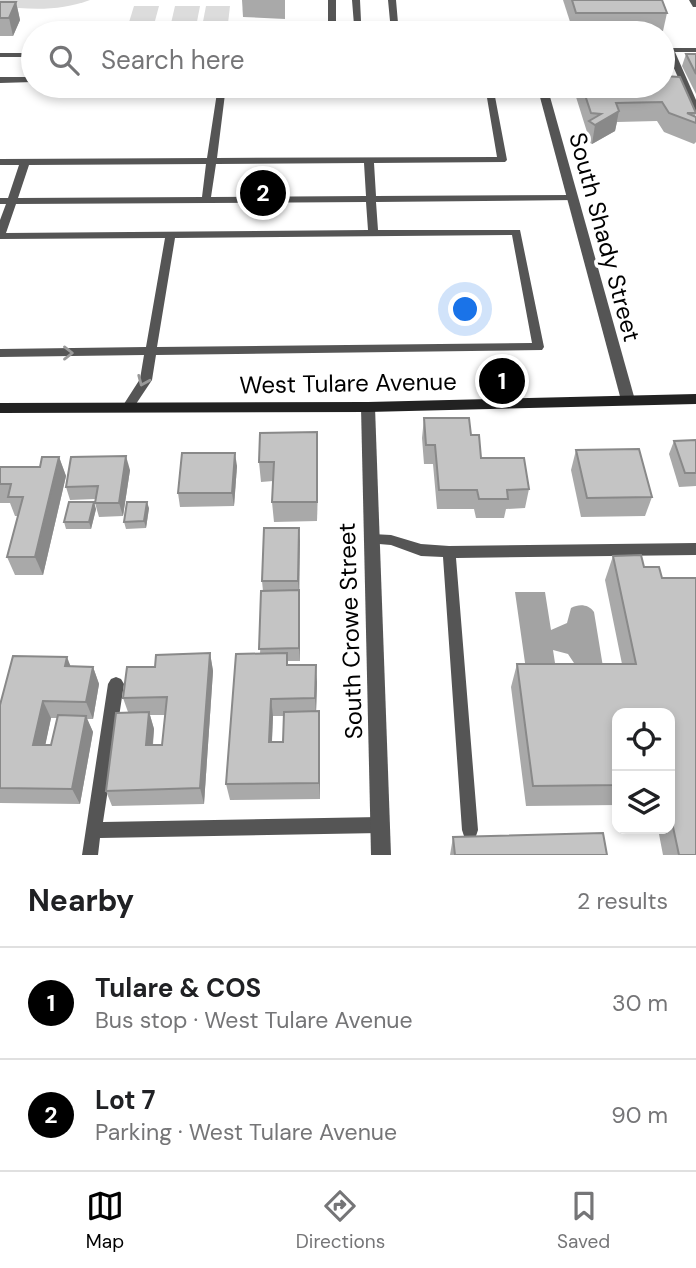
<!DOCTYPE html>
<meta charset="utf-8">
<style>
:root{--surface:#fff;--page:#f6f6f6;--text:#202124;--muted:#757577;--line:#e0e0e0;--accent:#000}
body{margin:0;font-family:"DM Sans",sans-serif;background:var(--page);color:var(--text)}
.controls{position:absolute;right:21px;bottom:21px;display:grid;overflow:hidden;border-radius:14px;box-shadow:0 4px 10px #0003}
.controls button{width:63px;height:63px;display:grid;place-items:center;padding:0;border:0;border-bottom:2px solid var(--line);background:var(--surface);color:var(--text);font:35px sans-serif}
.you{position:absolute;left:466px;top:310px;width:24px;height:24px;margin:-18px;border:5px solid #fff;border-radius:50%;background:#1a73e8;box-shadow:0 0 0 10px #1a73e833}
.badge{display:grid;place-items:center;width:46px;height:46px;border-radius:50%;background:var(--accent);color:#fff;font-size:23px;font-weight:700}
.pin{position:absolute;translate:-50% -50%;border:4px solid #fff;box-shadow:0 2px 7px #0006}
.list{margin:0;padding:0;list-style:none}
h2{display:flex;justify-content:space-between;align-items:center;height:91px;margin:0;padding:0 28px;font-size:30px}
h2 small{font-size:23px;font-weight:400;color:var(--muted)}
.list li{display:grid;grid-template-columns:46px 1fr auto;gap:21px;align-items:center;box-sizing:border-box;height:112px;padding:0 28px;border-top:2px solid var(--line)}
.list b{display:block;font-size:26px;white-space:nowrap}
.list p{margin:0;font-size:23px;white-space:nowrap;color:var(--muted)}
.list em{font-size:23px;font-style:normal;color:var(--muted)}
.icon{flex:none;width:38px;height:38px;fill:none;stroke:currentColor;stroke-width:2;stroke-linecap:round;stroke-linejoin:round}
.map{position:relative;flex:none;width:696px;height:855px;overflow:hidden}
.search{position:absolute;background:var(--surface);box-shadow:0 4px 10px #0003;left:21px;right:21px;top:21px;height:77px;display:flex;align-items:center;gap:18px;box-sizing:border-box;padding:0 24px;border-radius:38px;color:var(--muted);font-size:26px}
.sheet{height:315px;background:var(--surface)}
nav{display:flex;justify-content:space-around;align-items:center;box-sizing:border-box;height:98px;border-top:2px solid var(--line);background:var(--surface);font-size:19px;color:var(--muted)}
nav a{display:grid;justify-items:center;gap:4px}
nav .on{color:var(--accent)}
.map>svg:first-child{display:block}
.green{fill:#dcdcdc}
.water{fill:#a3a3a3}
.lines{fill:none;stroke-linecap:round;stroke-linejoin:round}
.lane{fill:#555;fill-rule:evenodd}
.street{fill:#555;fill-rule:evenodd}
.secondary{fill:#222;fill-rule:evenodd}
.wall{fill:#a9a9a9;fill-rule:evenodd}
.shaded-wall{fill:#898989}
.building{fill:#c4c4c4;stroke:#898989;stroke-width:2}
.oneway{stroke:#999}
.labels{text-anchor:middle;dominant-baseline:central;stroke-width:7;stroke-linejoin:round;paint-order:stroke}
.street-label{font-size:24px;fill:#000;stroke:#fff}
</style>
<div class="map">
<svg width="696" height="855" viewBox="0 0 696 855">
<rect width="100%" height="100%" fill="#fff"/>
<g class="green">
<path d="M 0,0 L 90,0 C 61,11 30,10 0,6 Z"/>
<polygon points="134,6 159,6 152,32 126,32"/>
<polygon points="175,6 200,6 195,32 169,32"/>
<polygon points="206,6 230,6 227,32 201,32"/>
</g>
<path class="water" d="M 515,592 L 545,592 L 551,630 L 567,623 L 571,608 C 579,604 588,604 594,612 L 604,673 L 580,672 L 568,654 L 553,650 L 557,676 L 527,677 Z"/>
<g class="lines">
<g class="lane">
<polygon points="328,0 336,0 336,33 328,33 328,28 246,28 242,26 246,24 328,24"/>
<polygon points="352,0 360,0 361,21 390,21 388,0 396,0 398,23 394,25 354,25"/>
<polygon points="689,0 696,0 696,7 693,7"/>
<polygon points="461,25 528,25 532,27 533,33 525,33 524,29 468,29 469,33 461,33"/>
<polygon points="663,48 696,48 696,52 675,52 696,100 696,113 692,110 667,52 663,52"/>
<rect x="0" y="53" width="33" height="4"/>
<polygon points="0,77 33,77 33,82 0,83"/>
<path d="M 218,86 L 226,86 L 217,158 L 497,157 L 485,86 L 493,86 L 507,160 L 505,162 L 374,163 L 376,196 L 573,195 L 576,196 L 576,200 L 376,202 L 378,230 L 520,230 L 544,347 L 542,350 L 156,355 L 152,380 L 132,410 L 128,411 L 122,407 L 140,379 L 144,355 L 0,357 L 0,349 L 146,347 L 165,238 L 0,239 L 0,220 L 6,204 L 0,204 L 0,198 L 8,198 L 19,165 L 0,165 L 0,159 L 207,158 ZM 364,163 L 366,196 L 211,197 L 216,164 ZM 206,164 L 202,197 L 18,198 L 29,165 ZM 366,202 L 368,230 L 6,233 L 16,204 ZM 512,235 L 532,343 L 157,347 L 175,238 Z"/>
<polygon points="372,534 391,535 421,544 449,546 696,543 696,555 456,558 478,830 476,836 470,838 464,836 462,830 443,557 421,556 391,545 367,543 365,539 367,535"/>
<polygon points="116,677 121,679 124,684 103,822 380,817 386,819 388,825 386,831 380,833 100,838 98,855 82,855 108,684 111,679"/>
</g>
<g class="street">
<polygon points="537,86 547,86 635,400 628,405 621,400"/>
<polygon points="368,402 375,407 391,855 371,855 361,407"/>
</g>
<polygon class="secondary" points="696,394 696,404 368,412 0,413 0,403 368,402"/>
</g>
<g class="wall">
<polygon points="242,0 285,0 285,19 243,17"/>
<polygon points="563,0 662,0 667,13 663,31 573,31"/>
<polygon points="0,2 16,2 20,20 13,36 0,36"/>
<polygon points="686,54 696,54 696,94 682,66"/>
<polygon points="578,86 663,86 696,113 695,117 696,117 696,142 694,144 664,132 657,121 617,122 615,131 592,144 585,140 587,132 576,97"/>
<polygon points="424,418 471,435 481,458 529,489 525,508 506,509 504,518 476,518 474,509 437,509 433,464 424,464 422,438"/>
<polygon points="696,440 696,486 679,487 669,454 674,441"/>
<polygon points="576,450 652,497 645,516 581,517 571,470"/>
<polygon points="318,452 317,521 274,522 272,502 273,481 261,482 259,462"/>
<polygon points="59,457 66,476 43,575 15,575 7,557 18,516 15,516 10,503 0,503 0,467 40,467"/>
<polygon points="237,466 234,506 180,507 178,493"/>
<polygon points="130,470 123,516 99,517 95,503 96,499 70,500 66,487"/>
<polygon points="149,508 146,528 126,529 124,522"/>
<polygon points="96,509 91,529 66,529 64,522"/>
<path d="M 299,528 L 300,661 L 288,661 L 288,665 L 317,682 L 316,711 L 320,728 L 320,799 L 230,800 L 226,784 L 260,654 L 263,591 L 262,581 ZM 273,716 L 284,716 L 283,742 L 272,742 Z"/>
<polygon points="641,555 644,567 659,567 662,578 696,578 696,855 663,855 658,829 670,829 670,713 617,713 617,805 526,806 511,687 517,664 622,664 605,580 613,556"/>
<path d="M 210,653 L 213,671 L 204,804 L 112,806 L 106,791 L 128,712 L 123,698 L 155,667 ZM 150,715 L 165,715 L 162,745 L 153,745 L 154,729 Z"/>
<path d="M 71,667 L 93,667 L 99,684 L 93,719 L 87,719 L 93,732 L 80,804 L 0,803 L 0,705 ZM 51,718 L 57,718 L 51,745 L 45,745 Z"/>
<polygon points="453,837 607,855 450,855"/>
</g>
<g class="shaded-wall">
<polygon points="16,2 20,20 13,36 9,18"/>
<polygon points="619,111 615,131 592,144 595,125"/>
<polygon points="317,432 318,452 317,521"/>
<polygon points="235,453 237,466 234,506 232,493"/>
<polygon points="126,456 130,470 123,516 119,503"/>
<polygon points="59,457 66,476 43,575 35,557"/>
<polygon points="94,502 96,509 91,529 89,522"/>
<polygon points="147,502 149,508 146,528 144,521"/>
<polygon points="299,528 300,541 299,593 298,581"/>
<polygon points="299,590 300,602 300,661 299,648"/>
<polygon points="210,653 213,671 204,804 200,788"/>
<polygon points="67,657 74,675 65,666"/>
<polygon points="316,665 317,682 316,715 315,698"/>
<polygon points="93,667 99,684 93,719 86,702"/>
<polygon points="271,699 273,716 271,758 269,742"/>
<polygon points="43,701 51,718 42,761 33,745"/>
<polygon points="319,711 320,728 320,799 319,783"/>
<polygon points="149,712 154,729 151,762 146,745"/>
<polygon points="86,716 93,732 80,804 72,789"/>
</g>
<g class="building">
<polygon points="572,0 662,0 667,13 576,13"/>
<polygon points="0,2 16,2 9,18 0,18"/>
<polygon points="686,54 696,54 696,74"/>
<polygon points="663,76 680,77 696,113 687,113 696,117 696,123 669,113 662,102 616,103 619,111 595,125 589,121 601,114 591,113 582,86 663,86"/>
<polygon points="424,418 469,418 471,435 479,435 481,458 524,458 529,489 507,490 508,499 479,499 477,490 439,490 435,445 426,445"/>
<polygon points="317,432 317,502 272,502 274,462 259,462 260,433"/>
<polygon points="696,440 696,473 685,473 674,441"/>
<polygon points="639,449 652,497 587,498 576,450"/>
<polygon points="182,453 235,453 232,493 178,493"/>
<polygon points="126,456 119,503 95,503 98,486 66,487 71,457"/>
<polygon points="42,457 59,457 35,557 7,557 23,497 8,497 11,484 0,484 0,467 40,467"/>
<polygon points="69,502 94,502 89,522 64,522"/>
<polygon points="127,502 147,502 144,521 124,522"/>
<polygon points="264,528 299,528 298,581 262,581"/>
<polygon points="641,555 644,567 659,567 662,578 696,578 696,855 679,855 670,813 670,713 617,713 617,785 533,786 517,664 636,664 613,556"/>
<polygon points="299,590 299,648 259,649 261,591"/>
<polygon points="210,653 200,788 106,791 116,713 149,712 146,745 162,745 167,697 123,698 127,667 155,667 156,655"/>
<polygon points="287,653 287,665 316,665 315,698 271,699 269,742 283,742 284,712 319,711 319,783 226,784 236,654"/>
<polygon points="13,656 67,657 65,666 93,667 86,702 43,701 33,745 51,745 58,715 86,716 72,789 0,788 0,705"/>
<polygon points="603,833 607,855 455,855 453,837"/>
</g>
<defs><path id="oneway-chevron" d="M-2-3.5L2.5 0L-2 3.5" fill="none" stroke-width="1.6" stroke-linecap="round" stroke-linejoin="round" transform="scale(1.75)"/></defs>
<g class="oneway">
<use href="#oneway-chevron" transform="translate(68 353)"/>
<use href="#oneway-chevron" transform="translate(143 381) rotate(113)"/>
</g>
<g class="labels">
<g class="street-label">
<text transform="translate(605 237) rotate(75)">South Shady Street</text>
<text transform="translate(348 383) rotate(-1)">West Tulare Avenue</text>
<text transform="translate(350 631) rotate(-92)">South Crowe Street</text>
</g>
</g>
</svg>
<div class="controls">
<button><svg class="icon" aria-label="locate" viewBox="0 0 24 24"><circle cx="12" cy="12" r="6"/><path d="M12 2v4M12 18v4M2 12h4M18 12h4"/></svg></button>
<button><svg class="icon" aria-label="layers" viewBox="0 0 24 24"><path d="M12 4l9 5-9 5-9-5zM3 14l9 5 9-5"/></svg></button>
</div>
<div class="you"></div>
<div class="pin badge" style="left:502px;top:381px">1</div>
<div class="pin badge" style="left:263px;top:193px">2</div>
<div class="search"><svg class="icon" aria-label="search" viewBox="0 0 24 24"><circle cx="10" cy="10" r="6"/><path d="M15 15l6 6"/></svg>Search here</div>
</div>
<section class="sheet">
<h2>Nearby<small>2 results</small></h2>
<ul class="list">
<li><span class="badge">1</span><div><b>Tulare &amp; COS</b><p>Bus stop · West Tulare Avenue</p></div><em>30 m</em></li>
<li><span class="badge">2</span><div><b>Lot 7</b><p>Parking · West Tulare Avenue</p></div><em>90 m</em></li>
</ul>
</section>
<nav>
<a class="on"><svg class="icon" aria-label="map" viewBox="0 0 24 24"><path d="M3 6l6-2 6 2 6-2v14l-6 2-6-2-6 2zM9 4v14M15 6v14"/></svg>Map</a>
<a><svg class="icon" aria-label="directions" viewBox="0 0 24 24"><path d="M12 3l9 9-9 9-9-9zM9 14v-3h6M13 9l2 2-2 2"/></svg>Directions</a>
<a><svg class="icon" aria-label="saved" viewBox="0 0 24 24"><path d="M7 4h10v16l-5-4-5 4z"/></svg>Saved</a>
</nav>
